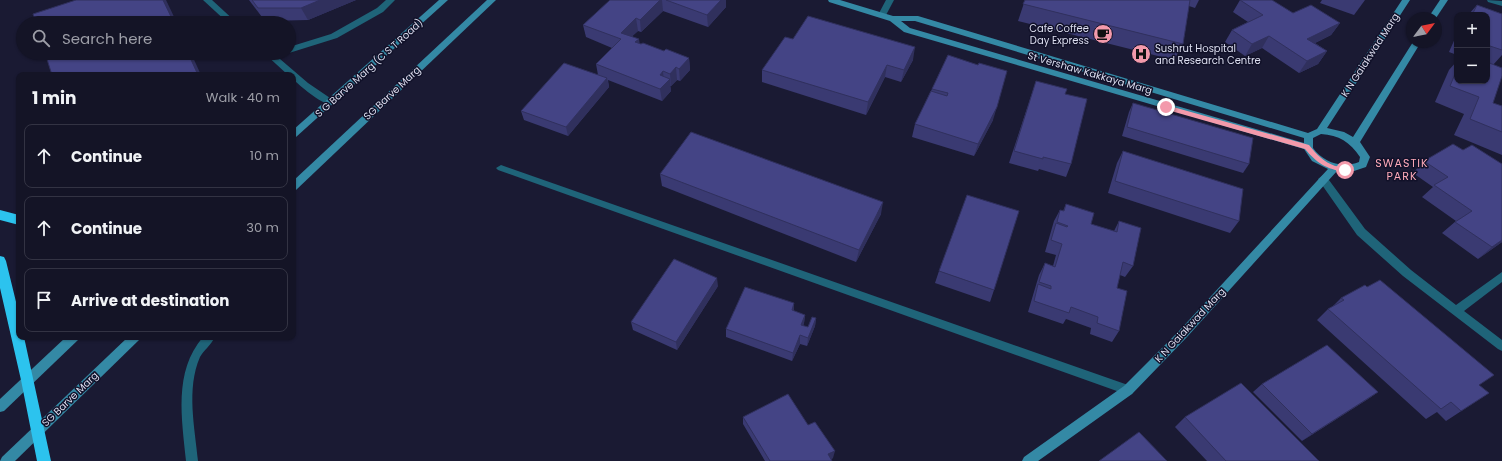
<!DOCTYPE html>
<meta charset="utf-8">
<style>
:root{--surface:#141426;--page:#212132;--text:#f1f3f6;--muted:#9d9ea7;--line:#333343}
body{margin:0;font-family:Poppins,sans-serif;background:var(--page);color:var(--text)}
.controls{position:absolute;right:12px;top:12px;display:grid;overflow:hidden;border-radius:8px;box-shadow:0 1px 3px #0004}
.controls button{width:36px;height:36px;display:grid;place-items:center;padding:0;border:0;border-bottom:1px solid var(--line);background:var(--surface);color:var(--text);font:20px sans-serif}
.compass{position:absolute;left:1406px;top:12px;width:36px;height:36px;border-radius:50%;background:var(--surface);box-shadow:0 1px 3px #0004;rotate:58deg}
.stop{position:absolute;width:12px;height:12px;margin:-9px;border:3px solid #f39aab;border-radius:50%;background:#fff}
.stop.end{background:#f39aab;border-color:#fff;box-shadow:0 1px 4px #0008}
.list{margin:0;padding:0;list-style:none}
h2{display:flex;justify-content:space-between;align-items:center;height:52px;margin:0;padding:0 16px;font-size:17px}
h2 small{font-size:13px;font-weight:400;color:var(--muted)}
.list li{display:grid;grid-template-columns:26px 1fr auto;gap:12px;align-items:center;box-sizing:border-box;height:64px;margin:0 8px 8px;padding:0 8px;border:1px solid var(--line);border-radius:8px}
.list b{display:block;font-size:15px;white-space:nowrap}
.list em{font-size:13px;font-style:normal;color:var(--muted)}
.icon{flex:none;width:22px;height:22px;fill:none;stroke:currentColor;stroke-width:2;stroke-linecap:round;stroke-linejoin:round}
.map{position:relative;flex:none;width:1502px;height:461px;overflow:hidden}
.search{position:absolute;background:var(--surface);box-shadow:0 1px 3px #0004;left:16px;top:16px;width:280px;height:44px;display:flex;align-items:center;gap:10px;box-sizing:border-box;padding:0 14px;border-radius:22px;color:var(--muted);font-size:15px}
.panel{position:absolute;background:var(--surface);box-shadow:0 1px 3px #0004;left:16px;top:72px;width:280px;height:268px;border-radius:8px}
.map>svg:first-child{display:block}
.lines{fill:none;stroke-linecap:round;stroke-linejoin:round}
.lane{fill:#1f6479;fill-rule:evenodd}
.street{fill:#1f6479;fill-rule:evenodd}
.secondary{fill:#3489a5;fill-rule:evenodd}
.highway{fill:#2cc3ee;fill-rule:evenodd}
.wall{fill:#3a3a72}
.shaded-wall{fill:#30305d}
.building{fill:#444485;stroke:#30305d}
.route{fill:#f39aab}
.labels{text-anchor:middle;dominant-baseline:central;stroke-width:3;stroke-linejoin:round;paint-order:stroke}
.poi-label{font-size:10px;fill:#dcdeef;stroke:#111129;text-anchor:end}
.street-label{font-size:10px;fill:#dcdeef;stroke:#111129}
.neighbourhood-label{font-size:11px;letter-spacing:1px;fill:#feaab9;stroke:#111129}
</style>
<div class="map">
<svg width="1502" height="461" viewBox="0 0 1502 461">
<rect width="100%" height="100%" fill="#1a1a33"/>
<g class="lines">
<g class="lane">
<polygon points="203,0 212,0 237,23 228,23"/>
<polygon points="386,0 395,0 383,12 337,38 289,53 289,47 331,34 377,8"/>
<path d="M 264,53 L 273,53 L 308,83 L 333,100 L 334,102 L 333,104 C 324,107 300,86 293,79 L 293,75 L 288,75 Z"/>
<path d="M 203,337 L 215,337 C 211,345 204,350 200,357 C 186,389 195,428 198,461 L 186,461 C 182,419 173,372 203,337 Z"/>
</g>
<g class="street">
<polygon points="886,0 894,0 885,17 879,17 878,15"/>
<polygon points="1487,0 1502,1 1502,6 1488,2"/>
<polygon points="501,165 1128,385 1132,386 1134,390 1132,394 1128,395 498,170 496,168"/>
<polygon points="1323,175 1326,176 1365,229 1411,270 1456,305 1502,272 1502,282 1464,311 1502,340 1502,351 1498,349 1403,276 1357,235 1320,182 1318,179"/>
</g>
<g class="secondary">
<polygon points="439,0 448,0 296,137 293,138 293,130"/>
<polygon points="487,0 496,0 296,190 293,191 293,181"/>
<path d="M 828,0 L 840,0 L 893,16 L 918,16 L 1308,133 L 1317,129 L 1402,0 L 1410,0 L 1327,128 L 1344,132 L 1353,137 L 1413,42 L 1421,42 L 1360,142 L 1370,157 L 1366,167 L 1354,171 L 1337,171 L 1187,337 L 1132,394 L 1038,461 L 1022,461 L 1024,457 L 1124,386 L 1179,331 L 1328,169 L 1312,161 L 1304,149 L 904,32 L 890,21 L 829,2 ZM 901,21 L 915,21 L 1304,138 L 1304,143 L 910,28 ZM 1321,134 C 1339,135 1350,142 1360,157 L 1359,162 C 1342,169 1323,162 1313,148 L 1313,138 Z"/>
<polygon points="1440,0 1448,0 1436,18 1428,18"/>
<polygon points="66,337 80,337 78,340 4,411 0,412 0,399"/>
<polygon points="128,337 141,337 139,340 15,461 0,461 2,457"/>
</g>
<g class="highway">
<polygon points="0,210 19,215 19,225 0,220"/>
<polygon points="0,256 4,257 6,261 19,314 19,337 24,337 51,461 37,461 21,380 0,288"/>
</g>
</g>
<g class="wall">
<polygon points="249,0 356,0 308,20 265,21"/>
<polygon points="610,0 721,0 726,7 708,27 663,11 641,32 638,31 632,36 640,44 689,58 690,70 680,81 677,80 671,86 670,86 671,91 662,101 608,80 609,87 568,136 524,120 521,111 598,75 596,64 612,48 586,37 583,25"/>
<polygon points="1025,0 1199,0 1195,8 1189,6 1183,44 1174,60 1018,21"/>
<polygon points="1240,0 1293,13 1340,23 1331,35 1315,43 1327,51 1318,64 1299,73 1262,48 1245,56 1225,42 1232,30 1248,22 1233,12"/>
<polygon points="1322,0 1365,0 1354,15 1320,3"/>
<polygon points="1477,5 1502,14 1502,55 1493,65 1493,103 1502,106 1502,155 1454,135 1464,114 1435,102 1449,70 1457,61 1457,81 1487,81 1487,15 1468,15"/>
<polygon points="1457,34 1457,55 1449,52"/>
<polygon points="793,39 913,60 901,82 885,77 866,115 762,82 762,70"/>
<polygon points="948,55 993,120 974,156 912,137 915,124 931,91"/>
<polygon points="1036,81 1065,94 1071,164 1066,177 1039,169 1038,171 1009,163"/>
<polygon points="1133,103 1249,164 1243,173 1122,136 1129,112"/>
<polygon points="1463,150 1502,164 1502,242 1478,259 1442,233 1456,221 1422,197 1433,187 1413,173 1424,161"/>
<polygon points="1123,151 1239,221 1230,233 1108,193 1117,163"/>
<polygon points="660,174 881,214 856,262 662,186"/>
<polygon points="1066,204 1091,224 1114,231 1119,221 1133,266 1125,277 1120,275 1117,288 1119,331 1112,342 1090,334 1091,328 1066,319 1063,324 1028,312 1039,275 1045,263 1053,266 1056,255 1045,252 1054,221 1060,210 1063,211"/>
<polygon points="939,271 994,290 990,302 935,283"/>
<polygon points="718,286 677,350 633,330 631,322"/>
<polygon points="1341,298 1479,385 1489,393 1446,421 1437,412 1426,419 1317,320 1328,309 1332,307"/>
<polygon points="794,303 794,311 805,315 804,323 803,326 808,327 816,318 815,326 807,346 800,344 792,361 726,337 726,329"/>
<polygon points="1262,384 1378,392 1368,399 1302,441 1253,392"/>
<polygon points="743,417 808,425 833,458 831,459 832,461 765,461 743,424"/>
<polygon points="1185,417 1319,461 1207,461 1175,427"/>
</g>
<g class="shaded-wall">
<polygon points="163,0 166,0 177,23 174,23"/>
<polygon points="320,0 356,0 308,20 301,8"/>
<polygon points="660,0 662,0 663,11 641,32 640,20"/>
<polygon points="721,0 726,0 726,7 708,27 707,15"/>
<polygon points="636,18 638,31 623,45 621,33"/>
<polygon points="1340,23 1331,35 1299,51 1307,39"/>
<polygon points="1269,36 1262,48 1245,56 1252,44"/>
<polygon points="639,39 641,51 635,42"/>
<polygon points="915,47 913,60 901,82 904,70"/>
<polygon points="1327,51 1318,64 1299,73 1307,61"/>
<polygon points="188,53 191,53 201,75 198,75"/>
<polygon points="689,58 690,70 680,81 679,69"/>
<polygon points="887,65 885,77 866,115 868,102"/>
<polygon points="676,67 677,80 671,86 670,74"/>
<polygon points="663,71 664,84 660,75"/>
<polygon points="607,78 609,87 568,136 566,127"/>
<polygon points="670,79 671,91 662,101 660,89"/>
<polygon points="997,107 993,120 974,156 978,144"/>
<polygon points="883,202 881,214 856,262 859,250"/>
<polygon points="1502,240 1502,242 1478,259 1492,247"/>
<polygon points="717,278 718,286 677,350 676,342"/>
<polygon points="794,303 794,311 792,310"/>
<polygon points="805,315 804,323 800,333 801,325"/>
<polygon points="816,318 815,326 807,346 808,338"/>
<polygon points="800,335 800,344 792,361 793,353"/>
<polygon points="1378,392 1368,399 1302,441 1312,434"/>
<polygon points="835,451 833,458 827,461 828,454"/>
</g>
<g class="building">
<polygon points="76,0 163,0 174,23 36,23 33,14"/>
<polygon points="252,0 320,0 301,8 258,8"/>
<polygon points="610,0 660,0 640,20 636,18 621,33 639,39 635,42 641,44 643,43 664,51 666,49 689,58 679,69 676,67 670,74 663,71 660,75 670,79 660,89 596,64 621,39 583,25"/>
<polygon points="666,0 721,0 707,15"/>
<polygon points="1025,0 1190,0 1183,44 1023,4"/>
<polygon points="1240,0 1272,0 1293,13 1311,5 1340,23 1307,39 1327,51 1307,61 1269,36 1252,44 1232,30 1263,15"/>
<polygon points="1477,5 1502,14 1502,50 1487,45 1487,15 1472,15"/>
<polygon points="808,16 915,47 904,70 887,65 868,102 762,70 785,37 793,39"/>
<polygon points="45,53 188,53 198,75 52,75"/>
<polygon points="948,55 978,65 979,63 1007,71 997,107 978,144 915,124 931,91 947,96 948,93 932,89"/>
<polygon points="1487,62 1502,68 1502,76 1493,103 1502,106 1502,132 1470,119 1479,97 1450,86 1457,69 1457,81 1487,81"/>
<polygon points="564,63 607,78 566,127 521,111"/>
<polygon points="1036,81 1067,89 1065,94 1087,99 1071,164 1043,157 1043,159 1014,151"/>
<polygon points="1133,103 1253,138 1249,164 1127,127"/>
<polygon points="691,132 883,202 859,250 660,174"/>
<polygon points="1453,144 1463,150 1472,145 1502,164 1502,240 1492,247 1455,222 1472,211 1434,185 1448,177 1424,161"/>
<polygon points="1123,151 1243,189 1239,221 1115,181"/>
<polygon points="967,195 1019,211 994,290 939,271"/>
<polygon points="1066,204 1094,213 1091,224 1117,232 1119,221 1141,228 1133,266 1123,262 1117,288 1127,291 1119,331 1097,323 1098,317 1071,307 1069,313 1034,301 1038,284 1051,289 1051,286 1039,282 1045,263 1055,267 1062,244 1051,240 1056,223 1067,227 1068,226 1057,222 1060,210 1064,211"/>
<polygon points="674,259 717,278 676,342 631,322"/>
<polygon points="1380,280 1494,375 1479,385 1489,393 1461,411 1451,402 1441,409 1328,309 1344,300 1341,298 1365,285 1367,287"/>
<polygon points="745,287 794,303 792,310 805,315 801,325 808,327 812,317 816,318 808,338 800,335 793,353 726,329"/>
<polygon points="1327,345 1378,392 1312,434 1262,384"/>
<polygon points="1241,383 1319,461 1226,461 1185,417"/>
<polygon points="788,394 808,425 815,422 835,451 828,454 832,461 770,461 743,417"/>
<polygon points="1139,432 1167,461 1099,461"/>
</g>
<path class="route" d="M 1166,105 L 1309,145 C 1317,155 1324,162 1335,166 C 1340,167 1344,166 1348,170 L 1345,172 C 1326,169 1317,163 1305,149 L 1164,109 L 1164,106 Z"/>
<defs>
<symbol id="cafe-disc" viewBox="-11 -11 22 22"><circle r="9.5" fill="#f39aab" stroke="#111129"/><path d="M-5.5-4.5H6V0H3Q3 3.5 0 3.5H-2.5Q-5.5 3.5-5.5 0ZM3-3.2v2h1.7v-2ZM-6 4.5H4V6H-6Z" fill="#111"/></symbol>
<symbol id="hospital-disc" viewBox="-11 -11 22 22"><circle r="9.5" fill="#f39aab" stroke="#111129"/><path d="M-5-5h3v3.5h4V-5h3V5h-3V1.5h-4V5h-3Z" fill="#111"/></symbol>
</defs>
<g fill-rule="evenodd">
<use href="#cafe-disc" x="1092" y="23" width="22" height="22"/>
<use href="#hospital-disc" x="1130" y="43" width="22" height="22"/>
</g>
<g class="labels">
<g class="poi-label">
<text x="1089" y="28">Cafe Coffee<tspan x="1089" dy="12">Day Express</tspan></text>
<text x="1155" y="48" text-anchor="start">Sushrut Hospital<tspan x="1155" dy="12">and Research Centre</tspan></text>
</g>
<g class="street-label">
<text transform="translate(1370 55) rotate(-57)">K N Gaiakwad Marg</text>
<text transform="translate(369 68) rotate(-42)">S G Barve Marg (C S T Road)</text>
<text transform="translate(1090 73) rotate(16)">St Vershaw Kakkaya Marg</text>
<text transform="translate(392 93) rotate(-43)">SG Barve Marg</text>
<text transform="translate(1190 325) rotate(-47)">K N Gaiakwad Marg</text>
<text transform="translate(70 399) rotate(-44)">SG Barve Marg</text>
</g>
<g class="neighbourhood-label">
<text x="1402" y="163">SWASTIK<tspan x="1402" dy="13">PARK</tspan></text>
</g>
</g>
</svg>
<div class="controls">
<button>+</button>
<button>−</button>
</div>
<svg class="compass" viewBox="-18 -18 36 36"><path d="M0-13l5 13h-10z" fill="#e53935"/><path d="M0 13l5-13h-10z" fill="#9d9ea7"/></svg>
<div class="stop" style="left:1345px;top:170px"></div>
<div class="stop end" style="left:1166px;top:107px"></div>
<div class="search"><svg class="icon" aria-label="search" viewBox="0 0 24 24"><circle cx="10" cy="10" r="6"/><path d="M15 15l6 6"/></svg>Search here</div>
<section class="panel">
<h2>1 min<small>Walk · 40 m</small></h2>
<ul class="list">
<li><svg class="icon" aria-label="ahead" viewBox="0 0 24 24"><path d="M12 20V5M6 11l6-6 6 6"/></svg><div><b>Continue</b></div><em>10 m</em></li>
<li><svg class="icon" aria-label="ahead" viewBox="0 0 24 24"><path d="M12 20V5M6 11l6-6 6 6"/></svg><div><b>Continue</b></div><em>30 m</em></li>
<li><svg class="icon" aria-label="arrive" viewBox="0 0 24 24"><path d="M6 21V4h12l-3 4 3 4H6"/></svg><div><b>Arrive at destination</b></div></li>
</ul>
</section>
</div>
